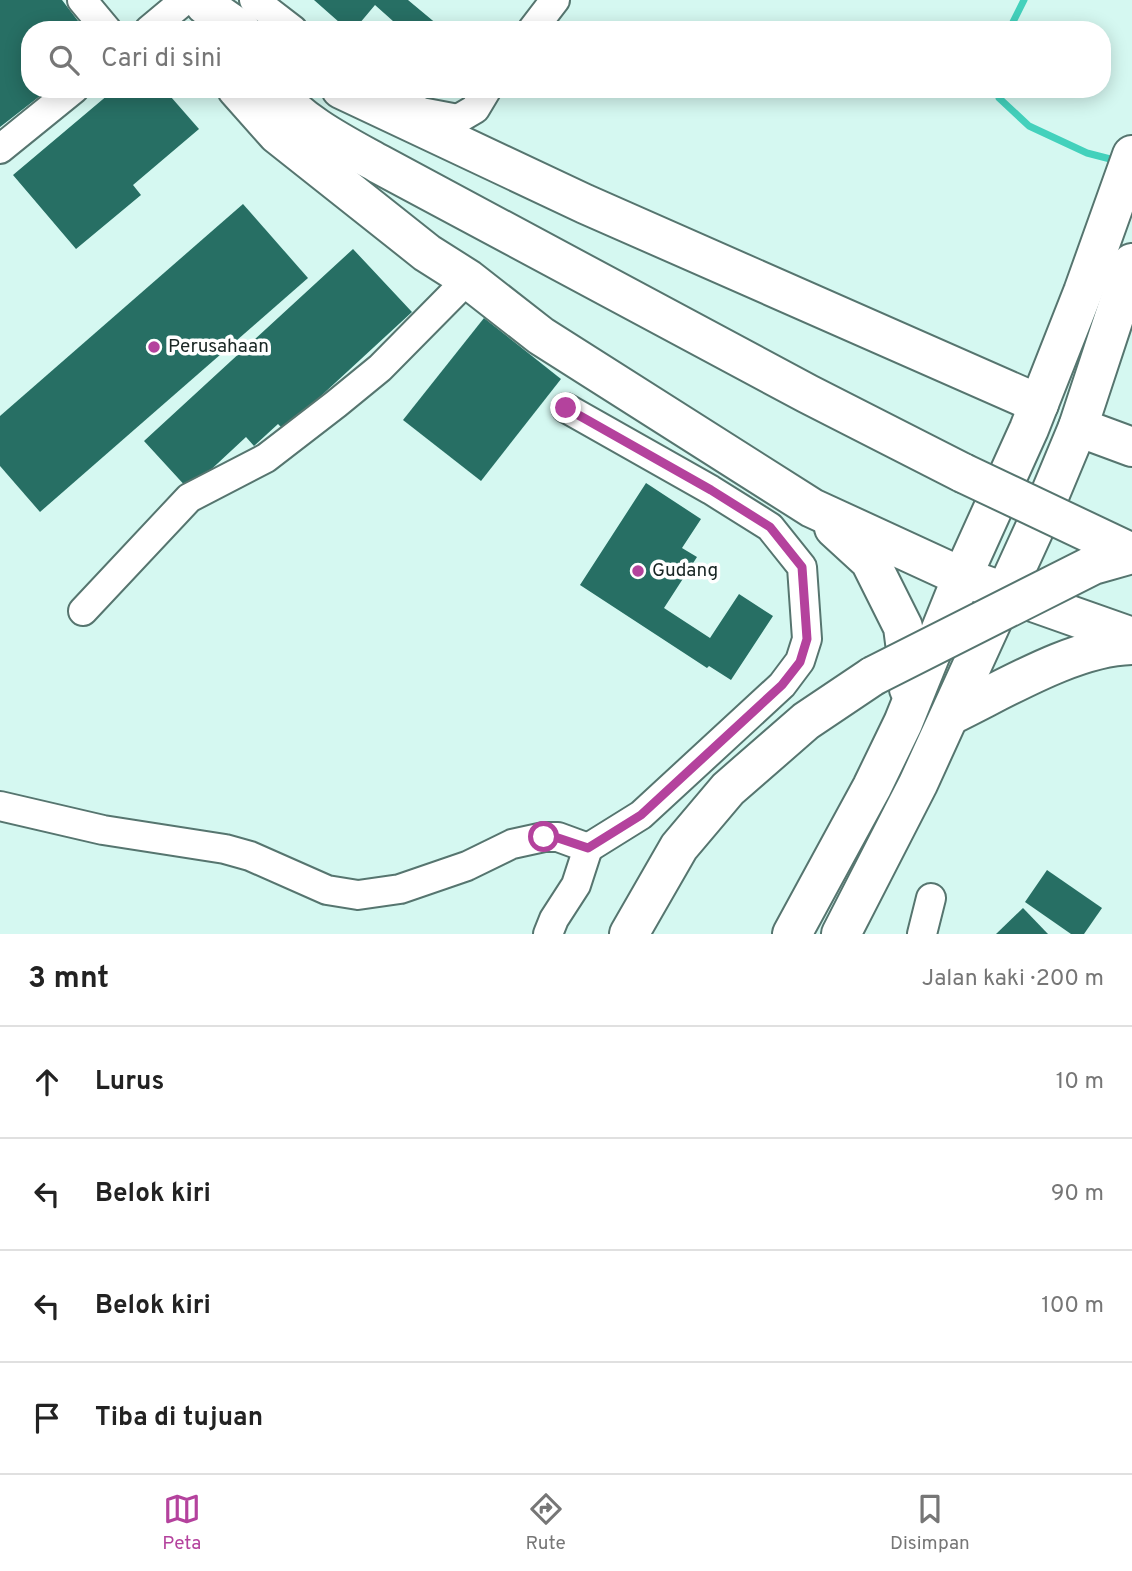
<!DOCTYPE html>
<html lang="id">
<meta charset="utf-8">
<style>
:root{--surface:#fff;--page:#f6f6f6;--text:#222;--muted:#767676;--line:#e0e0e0;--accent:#b4429d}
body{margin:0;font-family:Overpass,sans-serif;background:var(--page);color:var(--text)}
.stop{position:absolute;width:21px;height:21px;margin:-16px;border:5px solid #b4429d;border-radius:50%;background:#fff}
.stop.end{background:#b4429d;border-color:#fff;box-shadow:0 2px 7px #0008}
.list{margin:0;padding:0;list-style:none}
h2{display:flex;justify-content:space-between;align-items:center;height:91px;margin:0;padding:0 28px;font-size:30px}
h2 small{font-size:23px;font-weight:400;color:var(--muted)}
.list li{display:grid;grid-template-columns:46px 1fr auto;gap:21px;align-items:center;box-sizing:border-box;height:112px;padding:0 28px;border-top:2px solid var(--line)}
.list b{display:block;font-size:26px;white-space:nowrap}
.list em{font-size:23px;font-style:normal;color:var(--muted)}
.icon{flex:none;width:38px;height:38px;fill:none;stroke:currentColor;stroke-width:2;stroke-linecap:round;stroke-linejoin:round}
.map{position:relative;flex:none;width:1132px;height:934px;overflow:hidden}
.search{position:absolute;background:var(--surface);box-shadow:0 4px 18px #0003;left:21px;right:21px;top:21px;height:77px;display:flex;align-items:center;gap:18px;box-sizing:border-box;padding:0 24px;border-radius:28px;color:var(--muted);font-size:26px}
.sheet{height:539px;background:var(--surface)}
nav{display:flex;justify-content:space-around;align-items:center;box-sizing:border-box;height:98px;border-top:2px solid var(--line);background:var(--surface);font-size:19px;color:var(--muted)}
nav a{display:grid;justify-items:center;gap:4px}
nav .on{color:var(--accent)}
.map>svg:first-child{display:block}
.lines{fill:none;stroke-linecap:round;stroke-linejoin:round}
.stream{stroke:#43d1bc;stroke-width:7}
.building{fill:#276f64}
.minor-casing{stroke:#56756f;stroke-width:32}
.highway-casing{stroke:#56756f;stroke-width:42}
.minor{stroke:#fff;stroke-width:28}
.highway{stroke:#fff;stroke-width:38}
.highway-bridge-casing{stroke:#56756f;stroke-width:42;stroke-linecap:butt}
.highway-bridge{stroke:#fff;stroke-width:38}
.route{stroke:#b4429d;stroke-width:9}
.poi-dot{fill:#b4429d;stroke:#fff;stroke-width:2.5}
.labels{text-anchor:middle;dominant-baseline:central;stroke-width:7;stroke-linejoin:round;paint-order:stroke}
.poi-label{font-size:19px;fill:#192624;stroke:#fff;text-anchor:start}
</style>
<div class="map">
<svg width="1132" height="934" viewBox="0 0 1132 934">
<rect width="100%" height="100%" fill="#d5f8f1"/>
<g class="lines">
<g class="stream">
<polyline points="1009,30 1024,0"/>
<polyline points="998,89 999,98 1029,126 1087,153 1118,161"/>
</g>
</g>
<g class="building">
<polygon points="0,0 62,0 85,30 30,30 30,89 49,89 0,127"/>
<polygon points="314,0 408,0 444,30 403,30 375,5 354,30 348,30"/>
<polygon points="115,89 164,89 199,129 133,185 141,195 76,249 13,175"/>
<polygon points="243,204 308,278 40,512 0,466 0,416"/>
<polygon points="353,249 412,312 284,430 278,424 254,446 246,437 189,490 144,441"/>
<polygon points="484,318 561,379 481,481 403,420"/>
<polygon points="646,483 701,519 682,548 697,557 664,608 710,638 739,594 773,616 731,680 709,666 707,668 580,585"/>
<polygon points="1047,870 1102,908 1084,934 1071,934 1025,902"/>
<polygon points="1023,908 1048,934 996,934"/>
</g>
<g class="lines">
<defs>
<g id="minor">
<polyline points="82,0 107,30"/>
<polyline points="254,0 293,30"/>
<polyline points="149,30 185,0"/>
<polyline points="532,30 555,0"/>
<polyline points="410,105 421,112 458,119 475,109 487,89"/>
<polyline points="0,149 74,89"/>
<polyline points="566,408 711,490 770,527 802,567 807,639 800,661 782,685 641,815 588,848"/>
<polyline points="83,611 189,498 266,458 336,404 380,368 468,279"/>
<polyline points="0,806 103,830 225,849 250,856 327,890 358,895 400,889 467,866 512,844 544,837 558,837 588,848 576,885 554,919 548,934"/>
<polyline points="922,934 931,898"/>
</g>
<g id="highway">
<polyline points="205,5 241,30"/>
<polyline points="237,89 277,134 427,253 468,279 541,336 812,508 962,577 1132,637"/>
<path d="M 273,89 C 301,123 341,143 379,164 L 808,394 L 963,473"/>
<polyline points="341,89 585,204 1039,404"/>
<polyline points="1078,427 1132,447"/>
<polyline points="834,528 870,561 903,627 910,681 909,689"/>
<path d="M 951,715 C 1003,690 1074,646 1132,645"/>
<polyline points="629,934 679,847 728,789 806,721 873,676"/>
<polyline points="792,934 872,787 903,723 962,577 1029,429 1083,292 1132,155"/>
<polyline points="841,934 918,784 1048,499 1078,427 1132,263"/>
</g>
</defs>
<use href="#minor" class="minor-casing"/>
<use href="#highway" class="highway-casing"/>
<use href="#minor" class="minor"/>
<use href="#highway" class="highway"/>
<defs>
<g id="highway-bridge">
<polyline points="963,473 1132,553"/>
<polyline points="873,676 1093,565 1132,554"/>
</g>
</defs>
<use href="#highway-bridge" class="highway-bridge-casing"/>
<use href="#highway-bridge" class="highway-bridge"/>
</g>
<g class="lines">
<polyline class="route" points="544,837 558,838 588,848 641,815 782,685 800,662 807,639 802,567 770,527 711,490 566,408"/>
</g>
<g class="poi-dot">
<circle cx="154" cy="347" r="7"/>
<circle cx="638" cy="571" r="7"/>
</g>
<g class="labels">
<g class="poi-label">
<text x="168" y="347">Perusahaan</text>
<text x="652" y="571">Gudang</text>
</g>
</g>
</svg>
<div class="stop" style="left:544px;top:837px"></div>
<div class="stop end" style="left:566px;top:408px"></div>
<div class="search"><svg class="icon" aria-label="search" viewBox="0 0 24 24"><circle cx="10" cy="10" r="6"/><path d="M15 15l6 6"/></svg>Cari di sini</div>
</div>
<section class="sheet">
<h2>3 mnt<small>Jalan kaki · 200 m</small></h2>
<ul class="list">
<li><svg class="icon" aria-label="ahead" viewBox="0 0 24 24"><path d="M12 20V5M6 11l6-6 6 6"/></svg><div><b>Lurus</b></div><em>10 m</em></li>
<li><svg class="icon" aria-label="left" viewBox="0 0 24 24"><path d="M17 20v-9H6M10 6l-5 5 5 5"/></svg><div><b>Belok kiri</b></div><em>90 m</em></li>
<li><svg class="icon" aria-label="left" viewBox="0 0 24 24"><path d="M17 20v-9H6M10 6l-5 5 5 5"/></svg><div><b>Belok kiri</b></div><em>100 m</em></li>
<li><svg class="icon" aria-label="arrive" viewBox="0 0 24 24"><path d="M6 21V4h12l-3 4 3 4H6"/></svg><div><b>Tiba di tujuan</b></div></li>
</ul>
</section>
<nav>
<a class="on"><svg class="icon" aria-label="map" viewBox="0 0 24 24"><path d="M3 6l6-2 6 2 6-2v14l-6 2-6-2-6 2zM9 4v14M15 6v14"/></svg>Peta</a>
<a><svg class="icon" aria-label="directions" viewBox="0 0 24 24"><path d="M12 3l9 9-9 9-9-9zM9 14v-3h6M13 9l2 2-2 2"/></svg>Rute</a>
<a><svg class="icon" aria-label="saved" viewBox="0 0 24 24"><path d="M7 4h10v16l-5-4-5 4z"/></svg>Disimpan</a>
</nav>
